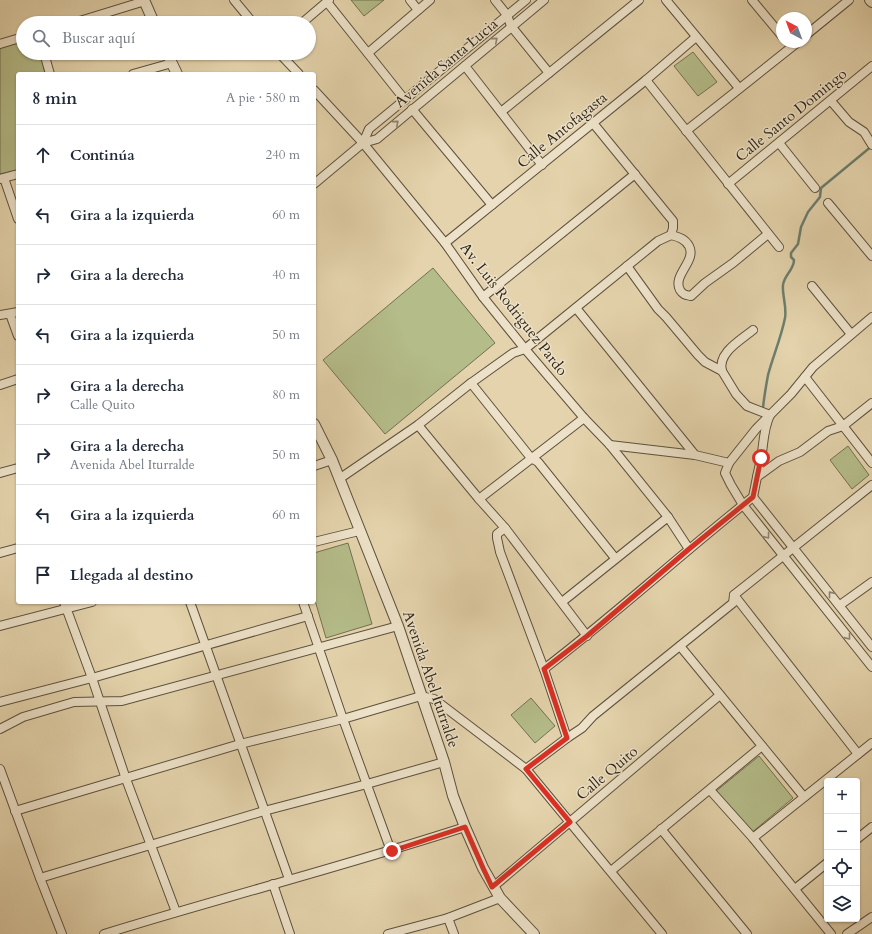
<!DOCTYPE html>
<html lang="es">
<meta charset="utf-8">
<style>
:root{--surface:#fff;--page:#f6f6f7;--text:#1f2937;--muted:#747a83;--line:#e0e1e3}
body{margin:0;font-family:Cardo,serif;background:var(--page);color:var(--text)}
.controls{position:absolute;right:12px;bottom:12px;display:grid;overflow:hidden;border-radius:4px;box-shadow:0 1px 3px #0004}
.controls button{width:36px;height:36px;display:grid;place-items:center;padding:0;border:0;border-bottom:1px solid var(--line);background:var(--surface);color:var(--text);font:20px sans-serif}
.compass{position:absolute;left:776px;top:12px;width:36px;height:36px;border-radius:50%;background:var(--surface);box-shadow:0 1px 3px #0004;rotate:319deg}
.stop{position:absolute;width:12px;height:12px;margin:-9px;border:3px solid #d93025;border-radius:50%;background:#fff}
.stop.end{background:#d93025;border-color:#fff;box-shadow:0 1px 4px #0008}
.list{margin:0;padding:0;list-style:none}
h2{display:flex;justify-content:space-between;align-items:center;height:52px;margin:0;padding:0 16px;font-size:17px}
h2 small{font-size:13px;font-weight:400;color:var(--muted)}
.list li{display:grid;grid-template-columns:26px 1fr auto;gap:12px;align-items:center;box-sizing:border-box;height:60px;padding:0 16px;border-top:1px solid var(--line)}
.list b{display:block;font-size:15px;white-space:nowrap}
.list p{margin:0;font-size:13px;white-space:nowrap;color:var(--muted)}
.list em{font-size:13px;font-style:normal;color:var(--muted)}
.icon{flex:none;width:22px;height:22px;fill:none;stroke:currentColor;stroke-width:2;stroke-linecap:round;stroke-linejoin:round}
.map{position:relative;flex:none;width:872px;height:934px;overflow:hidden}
.search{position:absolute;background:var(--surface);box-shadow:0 1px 3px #0004;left:16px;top:16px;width:300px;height:44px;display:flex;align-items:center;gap:10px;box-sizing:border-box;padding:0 14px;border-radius:22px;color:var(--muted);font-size:15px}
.panel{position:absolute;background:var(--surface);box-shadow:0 1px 3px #0004;left:16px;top:72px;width:300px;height:532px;border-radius:4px}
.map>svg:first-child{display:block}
.green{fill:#b4bc89;stroke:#727152}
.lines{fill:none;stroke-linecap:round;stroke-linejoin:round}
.stream{stroke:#6d7e6f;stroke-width:2.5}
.minor-casing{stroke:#5d513e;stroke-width:10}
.tertiary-casing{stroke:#5d513e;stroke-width:12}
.minor{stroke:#ede2c9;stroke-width:8}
.tertiary{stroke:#ede2c9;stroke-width:10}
.oneway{stroke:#8e8472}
.route{stroke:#d93025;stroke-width:5}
.labels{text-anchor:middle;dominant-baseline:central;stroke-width:3;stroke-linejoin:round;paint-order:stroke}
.street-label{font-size:15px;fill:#30261a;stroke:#ede2c9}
</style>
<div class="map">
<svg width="872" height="934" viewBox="0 0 872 934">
<rect width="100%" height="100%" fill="#e4d3ac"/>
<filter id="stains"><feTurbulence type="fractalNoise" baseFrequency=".005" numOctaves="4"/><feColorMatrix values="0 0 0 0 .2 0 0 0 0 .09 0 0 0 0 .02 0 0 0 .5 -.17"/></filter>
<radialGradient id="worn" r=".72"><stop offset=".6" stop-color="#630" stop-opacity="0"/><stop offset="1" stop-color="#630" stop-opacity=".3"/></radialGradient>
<g class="green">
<polygon points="351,0 384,0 364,16"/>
<polygon points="23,40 23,53 41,53 45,74 18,74 18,170 0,174 0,46"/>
<polygon points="693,52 717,82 698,96 674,66"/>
<polygon points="433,268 495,343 385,434 323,360"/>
<polygon points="848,446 869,475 852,489 830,460"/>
<polygon points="348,543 372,624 326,638 314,597 314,553"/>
<polygon points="531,698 555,726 535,743 511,715"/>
<polygon points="759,756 793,798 750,834 715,792"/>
</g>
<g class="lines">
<path class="stream" d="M 763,408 C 764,397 766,386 768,375 C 773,356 781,338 785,318 C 787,307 782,295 783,285 C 784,275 794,270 794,260 L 791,257 L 791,253 L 798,244 L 801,227 L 808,212 L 820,197 L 821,188 L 872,146"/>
<defs>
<g id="minor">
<polyline points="234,0 253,23"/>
<polyline points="410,0 418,10"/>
<polyline points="495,0 507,15 511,26 549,73"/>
<polyline points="666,0 739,88"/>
<polyline points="752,0 782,36"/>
<polyline points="327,2 405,100"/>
<polyline points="73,23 145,1"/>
<polyline points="302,23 329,0"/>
<polyline points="806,35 849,0"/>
<polyline points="0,44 23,37"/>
<polyline points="44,53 50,74"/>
<polyline points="279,53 299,74"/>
<polyline points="368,53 430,0"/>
<polyline points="465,66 542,165"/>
<polyline points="133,74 172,63"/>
<polyline points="646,80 779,247"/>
<polyline points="314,90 363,143 445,243 483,297 525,349 584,418 610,445 668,517 689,549"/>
<polyline points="831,101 849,122 864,132 872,145"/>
<polyline points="412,109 492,205"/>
<polyline points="501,112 639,0"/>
<path d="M 593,123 L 673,221 L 673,228 L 671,235 C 679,237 685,239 689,246 C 697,261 672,275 680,290 C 683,295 686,295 691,296 L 705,283 L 733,263 L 768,234"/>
<polyline points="686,131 798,42"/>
<polyline points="363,143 369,129 526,0"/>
<polyline points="779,143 815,188"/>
<polyline points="4,178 18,219"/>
<polyline points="0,179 18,174"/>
<polyline points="314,184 363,143 377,139 544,0"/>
<polyline points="728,184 872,66"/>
<polyline points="828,203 872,256"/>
<polyline points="445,243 646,80 696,37"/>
<path d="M 627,266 L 658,309 L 666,317 L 698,355 L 705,362 L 722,371 L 736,394 L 747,406 L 770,415 C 763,430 764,443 761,458 C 760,465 758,471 757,477"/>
<polyline points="812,286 851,334"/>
<polyline points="483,297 635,174"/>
<polyline points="576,308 695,455"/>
<polyline points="10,314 18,336"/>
<polyline points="0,315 18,312"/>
<path d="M 722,371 C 717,353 741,340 753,330"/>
<polyline points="805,377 872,463"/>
<polyline points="471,383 531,458 538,462 615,558"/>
<polyline points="0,385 18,379"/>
<polyline points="418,425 479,499 505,528 587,636"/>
<polyline points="610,445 695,455 729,463 756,429 791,394 813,367 872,317"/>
<polyline points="729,463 725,473 731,485 743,505 872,667"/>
<polyline points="314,466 332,460"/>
<polyline points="0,473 18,468"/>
<polyline points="339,479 418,425 471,383 513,353 525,349 658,241 671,235"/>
<polyline points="753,497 872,647"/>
<polyline points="479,499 584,418"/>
<polyline points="505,528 497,534 497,538 500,552 544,669 567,738"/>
<polyline points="314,542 359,531"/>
<polyline points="0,553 18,548"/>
<polyline points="734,595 858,754"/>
<polyline points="64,602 92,678 126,779 176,912"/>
<polyline points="190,602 289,879"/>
<polyline points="303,602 343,719 391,851"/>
<polyline points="562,602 668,517"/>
<polyline points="840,605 872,582"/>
<polyline points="0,626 92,602"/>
<polyline points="680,646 804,797"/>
<path d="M 544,669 C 616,614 682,553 753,497 L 757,477 L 779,461 L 800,452 L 828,431 L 843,426 L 872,403"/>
<polyline points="0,702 92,678 308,616"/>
<polyline points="0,729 23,717 74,702 122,701 398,626"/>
<polyline points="0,769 40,878 62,934"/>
<polyline points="526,769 567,738 582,728 593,716 733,603 734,595 872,485"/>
<polyline points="710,790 753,838 831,934"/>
<polyline points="15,811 240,744 343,719 421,696 434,699 526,769 662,934"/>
<polyline points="661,829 747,934"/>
<polyline points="753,838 872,743"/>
<polyline points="857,839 872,827"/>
<polyline points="611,871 762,746"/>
<polyline points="40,878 264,811 367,784 444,762"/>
<polyline points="273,884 290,934"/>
<polyline points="493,887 720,695"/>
<polyline points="795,889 827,863"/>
<polyline points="448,918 454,934"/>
<path d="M 104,934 C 224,897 345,866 465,827"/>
<polyline points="388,934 448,918 500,898"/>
<polyline points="847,934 872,917"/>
</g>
<g id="tertiary">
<polyline points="144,0 154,23"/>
<polyline points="870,0 872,2"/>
<polyline points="167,53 177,74"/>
<polyline points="314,424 332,460 398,626 444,762 453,796 465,827 483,868 500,898 534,934"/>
</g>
</defs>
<use href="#minor" class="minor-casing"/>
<use href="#tertiary" class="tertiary-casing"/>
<use href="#minor" class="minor"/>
<use href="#tertiary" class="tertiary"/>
</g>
<defs><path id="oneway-chevron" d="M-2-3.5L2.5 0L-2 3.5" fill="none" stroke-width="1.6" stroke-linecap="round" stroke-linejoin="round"/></defs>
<g class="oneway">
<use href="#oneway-chevron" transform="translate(495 40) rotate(-40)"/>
<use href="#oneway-chevron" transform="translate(396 123) rotate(-40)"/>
<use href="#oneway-chevron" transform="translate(767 536) rotate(52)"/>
<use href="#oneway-chevron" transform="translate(831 594) rotate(-129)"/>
<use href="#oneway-chevron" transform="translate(848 637) rotate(51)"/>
</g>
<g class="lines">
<polyline class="route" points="392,851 465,827 483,868 492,887 570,822 526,769 567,738 544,669 587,636 689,549 753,497 761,458"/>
</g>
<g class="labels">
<g class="street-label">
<text transform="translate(446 63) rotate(-40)">Avenida Santa Lucia</text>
<text transform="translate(791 115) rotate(-39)">Calle Santo Domingo</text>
<text transform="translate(562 130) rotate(-39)">Calle Antofagasta</text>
<text transform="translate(514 309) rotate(52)">Av. Luis Rodriguez Pardo</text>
<text transform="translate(431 679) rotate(71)">Avenida Abel Iturralde</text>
<text transform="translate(607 773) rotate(-40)">Calle Quito</text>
</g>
</g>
<rect width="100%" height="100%" filter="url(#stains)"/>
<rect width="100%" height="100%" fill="url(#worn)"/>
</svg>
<div class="controls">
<button>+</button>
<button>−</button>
<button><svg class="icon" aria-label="locate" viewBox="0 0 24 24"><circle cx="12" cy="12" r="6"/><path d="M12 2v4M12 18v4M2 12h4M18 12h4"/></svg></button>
<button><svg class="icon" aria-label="layers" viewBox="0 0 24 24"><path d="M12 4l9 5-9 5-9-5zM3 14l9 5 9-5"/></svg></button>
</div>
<svg class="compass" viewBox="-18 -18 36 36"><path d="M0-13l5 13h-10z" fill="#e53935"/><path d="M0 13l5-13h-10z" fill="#747a83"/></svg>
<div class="stop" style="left:761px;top:458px"></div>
<div class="stop end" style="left:392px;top:851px"></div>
<div class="search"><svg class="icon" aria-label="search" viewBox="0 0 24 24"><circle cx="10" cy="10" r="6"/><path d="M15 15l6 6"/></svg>Buscar aquí</div>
<section class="panel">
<h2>8 min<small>A pie · 580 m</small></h2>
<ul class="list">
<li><svg class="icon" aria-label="ahead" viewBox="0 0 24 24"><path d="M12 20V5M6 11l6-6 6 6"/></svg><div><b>Continúa</b></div><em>240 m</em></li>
<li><svg class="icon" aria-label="left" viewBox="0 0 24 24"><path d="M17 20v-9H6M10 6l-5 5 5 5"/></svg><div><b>Gira a la izquierda</b></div><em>60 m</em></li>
<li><svg class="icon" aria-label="right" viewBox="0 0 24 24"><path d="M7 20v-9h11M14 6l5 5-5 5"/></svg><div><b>Gira a la derecha</b></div><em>40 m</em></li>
<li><svg class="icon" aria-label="left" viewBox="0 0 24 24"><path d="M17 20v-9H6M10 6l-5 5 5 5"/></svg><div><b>Gira a la izquierda</b></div><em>50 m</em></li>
<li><svg class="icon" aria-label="right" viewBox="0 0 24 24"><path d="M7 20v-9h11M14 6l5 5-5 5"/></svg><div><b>Gira a la derecha</b><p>Calle Quito</p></div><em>80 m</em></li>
<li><svg class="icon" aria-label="right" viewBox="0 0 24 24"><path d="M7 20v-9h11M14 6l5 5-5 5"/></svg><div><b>Gira a la derecha</b><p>Avenida Abel Iturralde</p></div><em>50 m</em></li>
<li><svg class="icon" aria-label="left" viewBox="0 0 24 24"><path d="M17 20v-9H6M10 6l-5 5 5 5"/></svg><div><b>Gira a la izquierda</b></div><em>60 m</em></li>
<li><svg class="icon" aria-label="arrive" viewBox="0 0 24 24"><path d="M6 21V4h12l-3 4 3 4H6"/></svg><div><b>Llegada al destino</b></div></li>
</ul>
</section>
</div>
